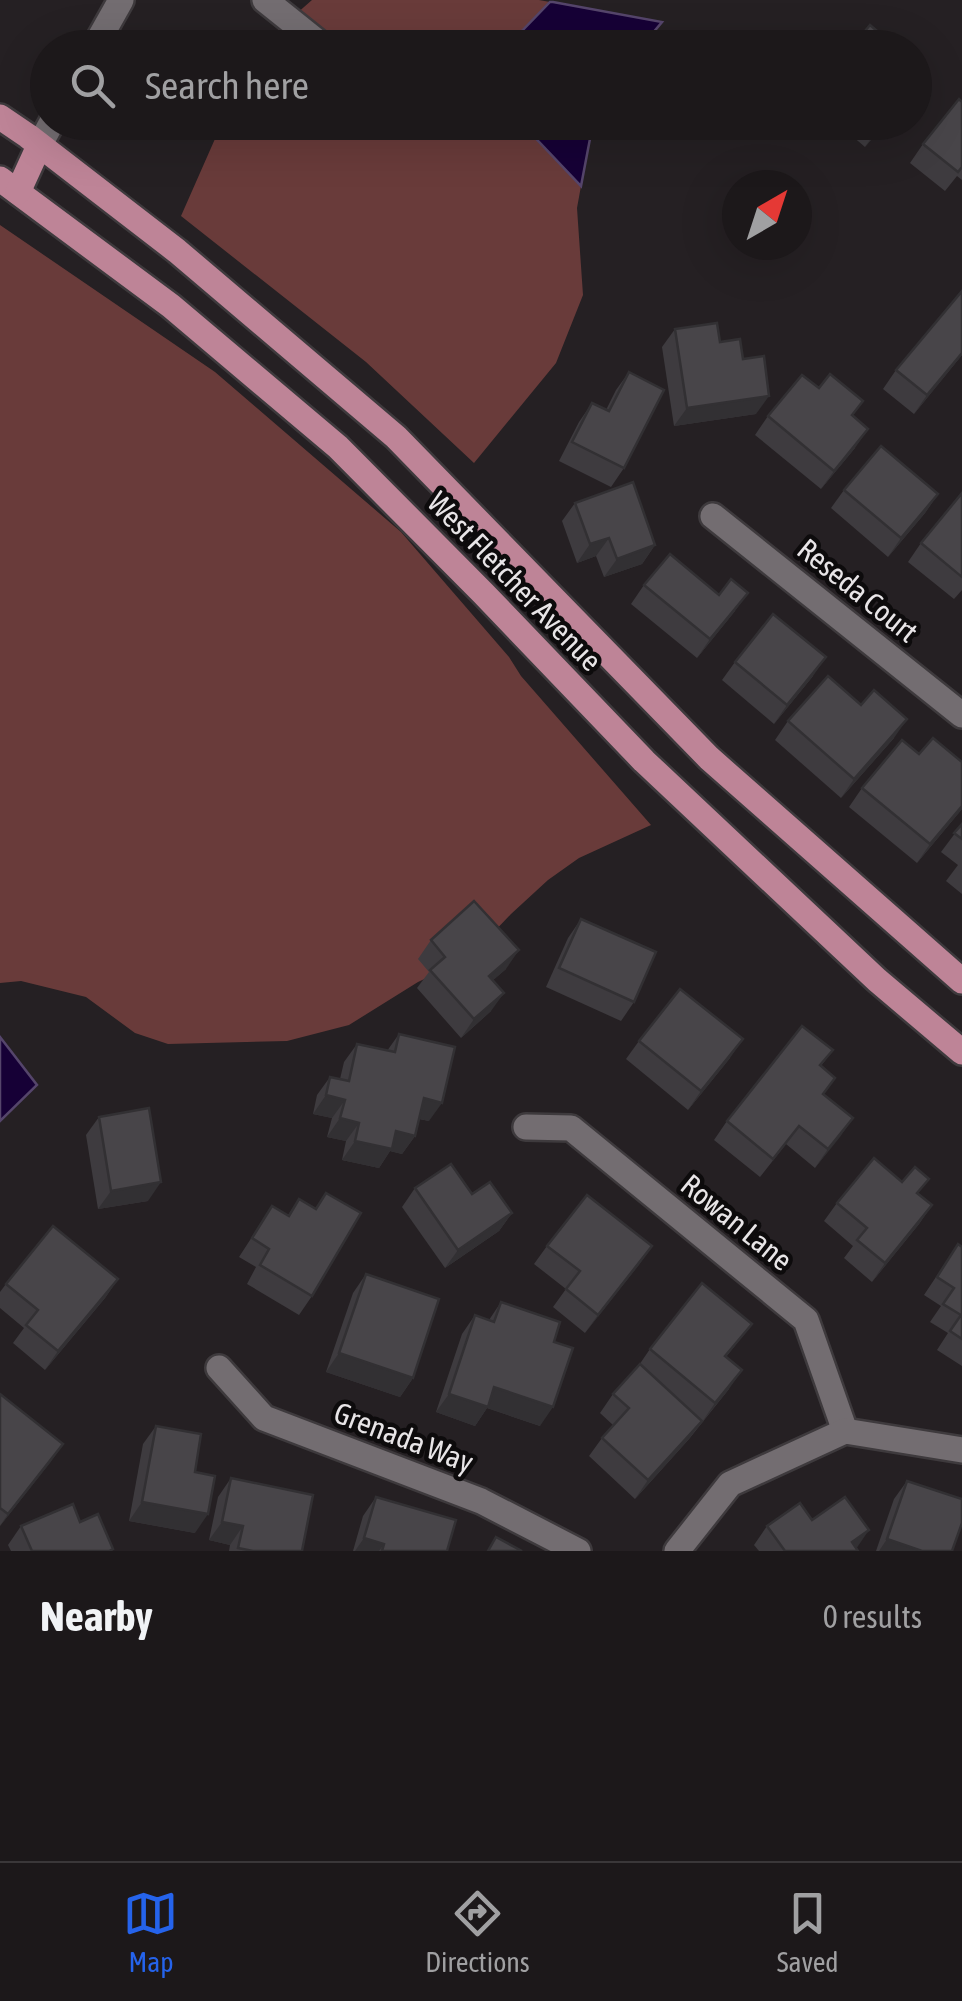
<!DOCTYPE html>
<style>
:root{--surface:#1c181a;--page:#252123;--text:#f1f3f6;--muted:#a0a0a2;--line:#3a3739;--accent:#2563eb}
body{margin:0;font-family:"Asap Condensed",sans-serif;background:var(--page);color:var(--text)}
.compass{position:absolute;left:722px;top:170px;width:90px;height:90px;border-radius:50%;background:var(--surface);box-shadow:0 10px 40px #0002;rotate:39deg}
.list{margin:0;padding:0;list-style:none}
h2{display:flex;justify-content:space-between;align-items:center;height:130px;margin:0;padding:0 40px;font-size:42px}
h2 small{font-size:32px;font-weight:400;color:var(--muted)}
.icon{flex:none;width:55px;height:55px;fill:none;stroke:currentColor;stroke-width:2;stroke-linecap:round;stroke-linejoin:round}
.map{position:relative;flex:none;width:962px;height:1551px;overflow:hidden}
.search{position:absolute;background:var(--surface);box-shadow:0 10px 40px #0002;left:30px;right:30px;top:30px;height:110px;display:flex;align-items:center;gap:25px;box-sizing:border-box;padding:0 35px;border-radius:55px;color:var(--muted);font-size:38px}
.sheet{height:310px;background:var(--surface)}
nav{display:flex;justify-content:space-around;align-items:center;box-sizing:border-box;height:140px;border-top:2px solid var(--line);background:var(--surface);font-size:28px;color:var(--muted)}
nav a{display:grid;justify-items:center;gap:5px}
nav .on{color:var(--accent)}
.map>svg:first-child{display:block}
.green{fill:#693b3a}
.water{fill:#160036;stroke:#55456b;stroke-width:2.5}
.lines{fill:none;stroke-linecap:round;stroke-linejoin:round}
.minor-casing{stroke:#3e3a3d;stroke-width:30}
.major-casing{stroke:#3e3a3d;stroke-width:30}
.minor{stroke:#736d71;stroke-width:25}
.major{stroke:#be8497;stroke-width:25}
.wall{fill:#3e3b3f}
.shaded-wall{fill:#323033}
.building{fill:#484549;stroke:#323033;stroke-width:2.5}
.labels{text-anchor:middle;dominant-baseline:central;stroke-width:9;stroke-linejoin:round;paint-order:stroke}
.street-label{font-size:30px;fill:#e8e5e7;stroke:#0d0b0c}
</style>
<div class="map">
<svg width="962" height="1551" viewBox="0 0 962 1551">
<rect width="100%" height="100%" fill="#252023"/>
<g class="green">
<polygon points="312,0 539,0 550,2 521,32 513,47 260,48 263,43"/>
<polygon points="222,123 523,123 525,127 581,186 577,208 583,295 556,363 474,463 366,362 181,216"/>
<polygon points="0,225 215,372 401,532 509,657 521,676 651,825 579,858 548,880 511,914 469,958 418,982 349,1025 287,1041 168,1044 135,1033 86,997 21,981 0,983"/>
</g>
<g class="water">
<polygon points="550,2 553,2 662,22 641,47 513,47 521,32"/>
<polygon points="523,123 593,123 581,186 525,127"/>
<polygon points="0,1037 37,1085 0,1121"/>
</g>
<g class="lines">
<defs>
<g id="minor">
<polyline points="265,0 325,48"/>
<polyline points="94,48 121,0"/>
<polyline points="39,146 52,122"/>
<polyline points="713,516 962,715"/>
<polyline points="526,1127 571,1128 806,1320 845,1431"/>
<polyline points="219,1368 264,1418 481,1501 578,1551"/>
<polyline points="677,1551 730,1484 845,1431 962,1450"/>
</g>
<g id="major">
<polyline points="0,117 28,136 177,251 396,437 709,758 962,981"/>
<polyline points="0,179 171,306 338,447 483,593 644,761 877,980 962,1052"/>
<polyline points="18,192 39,146"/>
</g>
</defs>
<use href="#minor" class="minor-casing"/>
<use href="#major" class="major-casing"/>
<use href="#minor" class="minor"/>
<use href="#major" class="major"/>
</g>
<g class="wall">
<polygon points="962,102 962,180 957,176 945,191 910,163 923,144"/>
<polygon points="813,122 886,122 865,147 837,123 825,137 811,125"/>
<polygon points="675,329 720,342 743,359 756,414 674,426 662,347"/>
<polygon points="962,355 914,414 883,389 896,370"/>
<polygon points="629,372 624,468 611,487 559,461 579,422 592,403 606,410 616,390"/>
<polygon points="768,416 853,416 855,448 821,489 755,435"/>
<polygon points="844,490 938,494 925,513 888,557 831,508"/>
<polygon points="962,493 962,590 954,599 908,562 921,543"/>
<polygon points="575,503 655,545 642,564 604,577 596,556 577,563 562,521"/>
<polygon points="644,585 735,611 697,658 631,604"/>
<polygon points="735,662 813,676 774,724 722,680"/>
<polygon points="788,721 894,738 841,798 775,740"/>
<polygon points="919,754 962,762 962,809 917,863 849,807 862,788"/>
<polygon points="962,824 962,894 946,881 958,865 941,852"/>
<polygon points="581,919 634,1002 621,1021 546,987 568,938"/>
<polygon points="431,940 506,969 493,980 491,1011 461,1038 417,988 429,972 418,959"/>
<polygon points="399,1034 429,1121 419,1119 415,1136 402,1154 390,1151 379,1168 342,1160 346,1141 327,1137 332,1118 313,1114 317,1095 330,1077 340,1079 344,1062 357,1044 387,1051"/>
<polygon points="639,1041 730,1058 688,1110 626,1059"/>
<polygon points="833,1050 821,1066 824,1094 853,1118 815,1168 786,1144 760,1177 714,1140 727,1121"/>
<polygon points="99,1117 148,1201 98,1209 86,1135"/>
<polygon points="902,1182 932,1205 919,1224 872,1282 844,1258 853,1246 824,1221 837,1203"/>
<polygon points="415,1188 472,1194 512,1213 499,1231 445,1268 402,1207"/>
<polygon points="326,1193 312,1296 299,1315 247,1284 256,1267 239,1257 272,1206 288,1215 299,1199 315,1209"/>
<polygon points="958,1244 962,1247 962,1366 937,1350 948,1333 930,1322 941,1306 924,1295"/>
<polygon points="547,1246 652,1246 585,1333 553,1307 566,1289 534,1264"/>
<polygon points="366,1274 413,1378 400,1397 326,1372 353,1293"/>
<polygon points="118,1279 105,1298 45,1370 13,1343 24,1328 0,1308 0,1292 6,1284"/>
<polygon points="501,1302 554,1342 540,1426 487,1408 475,1426 436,1412 462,1334 475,1315 489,1320"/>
<polygon points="752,1324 726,1357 729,1389 689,1439 635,1499 589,1456 602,1438 613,1425 600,1413 613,1394 637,1368 650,1349"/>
<polygon points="0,1394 63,1444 0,1526"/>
<polygon points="156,1426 195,1533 129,1521 143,1444"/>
<polygon points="231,1478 302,1551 229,1551 230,1545 209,1540 218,1497"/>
<polygon points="907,1481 952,1551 876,1551 894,1499"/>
<polygon points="376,1497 447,1551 353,1551 363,1516"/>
<polygon points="812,1520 858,1551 759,1551 754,1545 767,1526"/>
<polygon points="80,1522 113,1549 112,1551 11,1551 8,1545 21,1526"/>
</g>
<g class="shaded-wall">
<polygon points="883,122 886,122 865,147 878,128"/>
<polygon points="962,353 962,355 914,414 927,395"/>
<polygon points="769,396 756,414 674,426 687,408"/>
<polygon points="868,429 855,448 821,489 834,471"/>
<polygon points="938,494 925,513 888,557 901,538"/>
<polygon points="609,538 596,556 577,563 590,544"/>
<polygon points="655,545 642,564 604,577 617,559"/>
<polygon points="748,593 735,611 697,658 710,639"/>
<polygon points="826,657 813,676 774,724 787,705"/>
<polygon points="907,719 894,738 841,798 854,779"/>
<polygon points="962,806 962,809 917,863 930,844"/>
<polygon points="519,950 506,969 476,995 489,976"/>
<polygon points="504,993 491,1011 461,1038 474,1019"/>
<polygon points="743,1039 730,1058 688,1110 701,1091"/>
<polygon points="326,1095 345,1100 332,1118 313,1114"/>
<polygon points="424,1098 442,1103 429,1121 411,1117"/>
<polygon points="340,1118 359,1123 346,1141 327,1137"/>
<polygon points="853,1118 840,1137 815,1168 828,1149"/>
<polygon points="396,1131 415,1136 402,1154 390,1151 379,1168 342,1160 355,1141"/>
<polygon points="161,1182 148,1201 98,1209 111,1191"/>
<polygon points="932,1205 919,1224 872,1282 885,1263"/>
<polygon points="512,1213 499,1231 445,1268 458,1250"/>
<polygon points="652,1246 639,1265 585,1333 598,1315"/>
<polygon points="118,1279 105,1298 45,1370 58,1351"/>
<polygon points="339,1353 413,1378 400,1397 326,1372"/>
<polygon points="742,1370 729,1389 702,1422 715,1403"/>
<polygon points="494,1387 553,1407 540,1426 487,1408 475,1426 436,1412 449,1394"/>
<polygon points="702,1421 689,1439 635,1499 648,1480"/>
<polygon points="63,1444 50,1463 0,1526 8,1514"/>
<polygon points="142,1502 208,1514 195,1533 129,1521"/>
<polygon points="222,1522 243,1526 230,1545 209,1540"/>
<polygon points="869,1530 856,1549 852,1542"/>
<polygon points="364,1538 384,1544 379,1551 355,1551"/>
<polygon points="887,1539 922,1551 879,1551"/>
</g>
<g class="building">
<polygon points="870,25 897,48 851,48"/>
<polygon points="959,99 962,102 962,167 958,172 923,144"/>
<polygon points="871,122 883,122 878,128"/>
<polygon points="962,291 962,353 927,395 896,370"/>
<polygon points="717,323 720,342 740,339 743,359 764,356 769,396 687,408 675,329"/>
<polygon points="629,372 664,390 624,468 572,442 592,403 609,411"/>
<polygon points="830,374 863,401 852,415 868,429 834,471 768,416 802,375 819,388"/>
<polygon points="881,446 938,494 901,538 844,490"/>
<polygon points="633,482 655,545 617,559 609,538 590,544 575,503"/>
<polygon points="962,493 962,577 921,543"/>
<polygon points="670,554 719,595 731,579 748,593 710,639 644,585"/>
<polygon points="773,614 826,657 787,705 735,662"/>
<polygon points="828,676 861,705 874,690 907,719 854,779 788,721"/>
<polygon points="933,738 962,762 962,806 930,844 862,788 902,740 919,754"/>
<polygon points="962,824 962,839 954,833"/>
<polygon points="474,901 519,950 489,976 504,993 474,1019 430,970 445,957 431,940"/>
<polygon points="581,919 656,952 634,1002 559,968"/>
<polygon points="680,989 743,1039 701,1091 639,1041"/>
<polygon points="802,1026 833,1050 820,1065 835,1078 823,1094 853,1118 828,1149 799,1126 773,1159 727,1121"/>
<polygon points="399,1034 455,1047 442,1103 424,1098 415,1136 396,1131 392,1149 355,1141 359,1123 340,1118 345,1100 326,1095 330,1077 349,1081 357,1044 395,1052"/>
<polygon points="149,1108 161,1182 111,1191 99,1117"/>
<polygon points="874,1158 902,1182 915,1167 929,1179 917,1193 932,1205 885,1263 857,1240 867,1228 837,1203"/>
<polygon points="451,1164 472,1194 490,1182 512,1213 458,1250 415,1188"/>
<polygon points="326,1193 361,1213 312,1296 260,1265 269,1249 252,1238 272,1206 289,1216 299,1199 316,1209"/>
<polygon points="587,1195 652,1246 598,1315 566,1289 580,1271 547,1246"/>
<polygon points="53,1226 118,1279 58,1351 26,1325 38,1310 6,1284"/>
<polygon points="958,1244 962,1247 962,1339 950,1331 961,1315 943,1304 954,1288 937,1277"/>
<polygon points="366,1274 439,1299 413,1378 339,1353"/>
<polygon points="702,1283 752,1324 725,1356 742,1370 715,1403 650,1349"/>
<polygon points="501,1302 560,1322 554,1342 573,1348 553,1407 494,1387 488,1407 449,1394 475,1315 494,1322"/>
<polygon points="640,1364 702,1421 648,1480 602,1438 629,1408 613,1394"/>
<polygon points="0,1394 63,1444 8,1514 0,1508"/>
<polygon points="156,1426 201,1434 195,1472 215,1476 208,1514 142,1502"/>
<polygon points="231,1478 313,1495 302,1551 253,1551 238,1548 243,1526 222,1522"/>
<polygon points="907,1481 962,1499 962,1523 952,1551 922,1551 887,1539"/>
<polygon points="376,1497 456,1520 447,1551 382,1551 384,1544 364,1538"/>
<polygon points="845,1497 869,1530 852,1542 858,1551 785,1551 767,1526 800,1503 812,1520"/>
<polygon points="73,1504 80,1522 98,1514 113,1549 109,1551 32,1551 21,1526"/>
<polygon points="496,1537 522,1551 488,1551"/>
</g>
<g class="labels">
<g class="street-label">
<text transform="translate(515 581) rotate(46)">West Fletcher Avenue</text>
<text transform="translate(858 590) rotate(39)">Reseda Court</text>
<text transform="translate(737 1222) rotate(39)">Rowan Lane</text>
<text transform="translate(404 1437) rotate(21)">Grenada Way</text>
</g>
</g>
</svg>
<svg class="compass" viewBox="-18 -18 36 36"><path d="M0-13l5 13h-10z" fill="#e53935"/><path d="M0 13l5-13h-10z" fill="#a0a0a2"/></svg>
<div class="search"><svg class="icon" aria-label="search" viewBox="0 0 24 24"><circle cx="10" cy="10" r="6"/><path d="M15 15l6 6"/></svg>Search here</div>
</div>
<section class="sheet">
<h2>Nearby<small>0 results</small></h2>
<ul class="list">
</ul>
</section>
<nav>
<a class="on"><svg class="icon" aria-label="map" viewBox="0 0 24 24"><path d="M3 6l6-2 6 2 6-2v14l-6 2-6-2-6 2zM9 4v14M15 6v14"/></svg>Map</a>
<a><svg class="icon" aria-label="directions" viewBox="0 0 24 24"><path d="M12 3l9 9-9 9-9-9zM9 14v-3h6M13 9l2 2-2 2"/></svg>Directions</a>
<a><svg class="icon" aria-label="saved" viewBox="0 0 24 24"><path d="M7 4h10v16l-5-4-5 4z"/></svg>Saved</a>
</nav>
